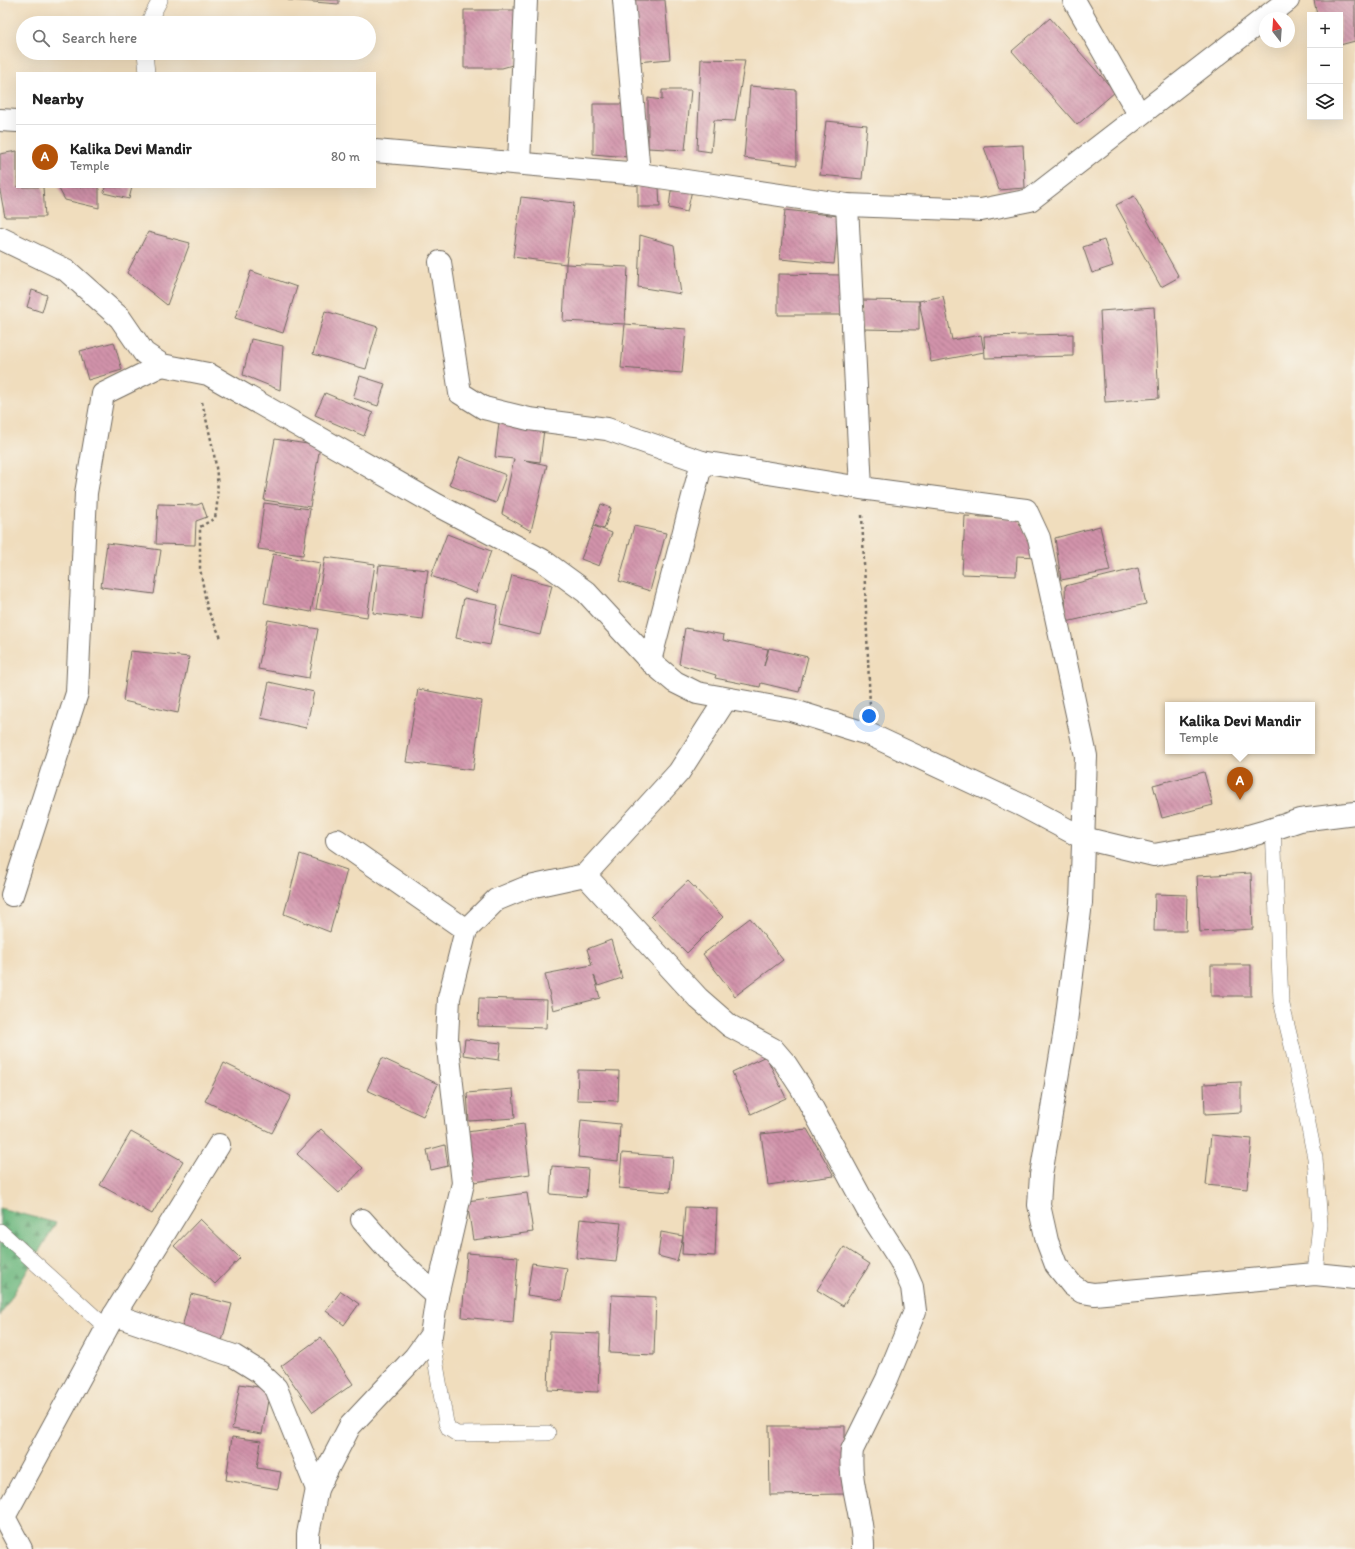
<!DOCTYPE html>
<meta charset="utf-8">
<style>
:root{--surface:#fff;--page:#f6f6f6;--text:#222;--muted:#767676;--line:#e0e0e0;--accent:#b45309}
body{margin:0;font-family:Itim,sans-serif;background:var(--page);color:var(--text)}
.controls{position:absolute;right:12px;top:12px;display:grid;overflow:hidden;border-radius:0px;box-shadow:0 4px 16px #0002}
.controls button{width:36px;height:36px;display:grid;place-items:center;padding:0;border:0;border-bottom:1px solid var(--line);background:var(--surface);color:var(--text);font:20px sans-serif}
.compass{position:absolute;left:1259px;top:12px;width:36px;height:36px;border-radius:50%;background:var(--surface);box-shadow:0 4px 16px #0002;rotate:343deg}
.you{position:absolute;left:869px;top:716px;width:14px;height:14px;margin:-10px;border:3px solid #fff;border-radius:50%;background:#1a73e8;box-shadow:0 0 0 6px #1a73e833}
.badge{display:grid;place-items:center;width:26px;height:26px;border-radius:50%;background:var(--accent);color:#fff;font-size:13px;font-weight:700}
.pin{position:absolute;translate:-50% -33px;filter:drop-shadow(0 1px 2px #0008)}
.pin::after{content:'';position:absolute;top:21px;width:14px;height:12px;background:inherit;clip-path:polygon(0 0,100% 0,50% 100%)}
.popup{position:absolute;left:1165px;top:702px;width:150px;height:52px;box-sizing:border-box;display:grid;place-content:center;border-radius:0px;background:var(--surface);filter:drop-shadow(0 1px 3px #0005);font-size:13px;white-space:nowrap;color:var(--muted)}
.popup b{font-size:15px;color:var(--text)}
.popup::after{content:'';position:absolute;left:50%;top:100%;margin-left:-8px;border:8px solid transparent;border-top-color:var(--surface)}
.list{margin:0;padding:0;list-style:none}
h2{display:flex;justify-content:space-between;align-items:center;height:52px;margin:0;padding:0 16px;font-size:17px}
h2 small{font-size:13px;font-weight:400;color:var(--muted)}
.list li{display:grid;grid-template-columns:26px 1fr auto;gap:12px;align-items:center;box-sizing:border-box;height:64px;padding:0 16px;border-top:1px solid var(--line)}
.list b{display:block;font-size:15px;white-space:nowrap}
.list p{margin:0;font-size:13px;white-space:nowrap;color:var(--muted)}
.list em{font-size:13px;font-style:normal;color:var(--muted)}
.icon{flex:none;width:22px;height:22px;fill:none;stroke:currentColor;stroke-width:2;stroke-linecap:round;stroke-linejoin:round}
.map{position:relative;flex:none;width:1355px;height:1549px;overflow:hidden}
.search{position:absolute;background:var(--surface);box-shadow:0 4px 16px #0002;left:16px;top:16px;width:360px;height:44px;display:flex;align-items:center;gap:10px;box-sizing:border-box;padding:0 14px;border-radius:22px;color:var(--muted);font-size:15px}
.panel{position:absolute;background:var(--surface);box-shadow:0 4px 16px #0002;left:16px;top:72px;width:360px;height:116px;border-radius:0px}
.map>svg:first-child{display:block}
.forest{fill:url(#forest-firs);stroke:#4c7154}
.building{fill:url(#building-back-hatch)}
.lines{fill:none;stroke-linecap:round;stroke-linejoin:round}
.service-casing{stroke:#70695e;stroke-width:16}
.minor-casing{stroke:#70695e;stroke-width:24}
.path{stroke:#70695e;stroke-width:2.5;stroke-dasharray:3 3;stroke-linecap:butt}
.service{stroke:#fff;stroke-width:15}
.minor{stroke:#fff;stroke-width:22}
</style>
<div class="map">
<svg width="1355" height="1549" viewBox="0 0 1355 1549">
<defs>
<pattern id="forest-firs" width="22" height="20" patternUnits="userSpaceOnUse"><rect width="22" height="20" fill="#6cb77e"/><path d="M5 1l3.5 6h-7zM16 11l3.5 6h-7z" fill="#599567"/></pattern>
<pattern id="building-back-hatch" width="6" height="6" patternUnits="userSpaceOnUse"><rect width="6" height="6" fill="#d193aa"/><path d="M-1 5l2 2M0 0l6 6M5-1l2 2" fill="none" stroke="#aa788b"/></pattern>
</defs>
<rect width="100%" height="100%" fill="#f7f3e8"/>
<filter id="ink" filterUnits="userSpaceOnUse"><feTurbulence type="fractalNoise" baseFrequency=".025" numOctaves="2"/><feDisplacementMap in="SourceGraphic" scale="8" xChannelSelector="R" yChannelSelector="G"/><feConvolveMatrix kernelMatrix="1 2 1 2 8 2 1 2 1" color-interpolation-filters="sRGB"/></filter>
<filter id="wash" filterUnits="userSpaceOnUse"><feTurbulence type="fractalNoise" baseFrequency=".012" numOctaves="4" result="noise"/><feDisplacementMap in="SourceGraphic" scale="16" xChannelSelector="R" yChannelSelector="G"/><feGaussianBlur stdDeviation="0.9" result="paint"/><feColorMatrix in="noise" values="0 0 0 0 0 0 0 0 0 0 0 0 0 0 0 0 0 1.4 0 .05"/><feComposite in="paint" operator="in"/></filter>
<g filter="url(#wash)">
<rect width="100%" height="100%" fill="#f0ddbd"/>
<polygon class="forest" points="0,1208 56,1223 0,1316"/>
<g id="blocks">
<g class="building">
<polygon points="288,0 339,0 339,4"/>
<polygon points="631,0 665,0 670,59 637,62"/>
<polygon points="1314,0 1355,0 1355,41 1340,45 1340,15 1317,15"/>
<polygon points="464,10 516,10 516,64 502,68 464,68"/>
<polygon points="1050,18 1115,92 1077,125 1012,51"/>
<polygon points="701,59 745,60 735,121 714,120 711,152 697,150"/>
<polygon points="750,86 796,90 797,165 744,158"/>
<polygon points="662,90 691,90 685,150 648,148 648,98 662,100"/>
<polygon points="593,104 629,104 629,157 593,154"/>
<polygon points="826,121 867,125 862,179 820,175"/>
<polygon points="1023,145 1025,188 999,190 984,147"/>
<polygon points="17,151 17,187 43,187 45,217 5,217 0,191 0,154"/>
<polygon points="638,185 659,188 660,207 638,207"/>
<polygon points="58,187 99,187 99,208 65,200"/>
<polygon points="105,187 132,187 129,199 104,193"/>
<polygon points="692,190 687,212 669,208 671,191"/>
<polygon points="1134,196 1179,277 1161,287 1116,205"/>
<polygon points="521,197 574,203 566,264 513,257"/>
<polygon points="785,210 839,216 834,264 780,259"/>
<polygon points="148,232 190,243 167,305 127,273"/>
<polygon points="640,235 674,245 681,294 638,287"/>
<polygon points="1104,240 1113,266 1092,273 1083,247"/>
<polygon points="566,264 628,267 625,324 563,321"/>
<polygon points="251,271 297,287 283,333 235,318"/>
<polygon points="778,274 841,275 841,315 778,315"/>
<polygon points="32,290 47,295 42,312 27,307"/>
<polygon points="943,296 952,340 981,335 984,352 931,362 919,301"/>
<polygon points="861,300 919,301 919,330 861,329"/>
<polygon points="1154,307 1159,398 1105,402 1100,311"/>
<polygon points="325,311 378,327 366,369 313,354"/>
<polygon points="625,324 686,329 682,373 621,368"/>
<polygon points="1073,334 1073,356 985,358 984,336"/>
<polygon points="251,339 283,346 280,390 243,375"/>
<polygon points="114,342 122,370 88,380 80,351"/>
<polygon points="360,376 385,384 378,406 353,398"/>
<polygon points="325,393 373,413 364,436 315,415"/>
<polygon points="499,423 544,429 540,462 524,460 547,465 531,531 502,514 514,459 495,457"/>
<polygon points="275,439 320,446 310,507 264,500"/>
<polygon points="460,457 506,475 496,503 449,485"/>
<polygon points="202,503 207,517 196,521 195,545 156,544 158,504 197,505"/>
<polygon points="264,503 310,509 303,555 258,549"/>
<polygon points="601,504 611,508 604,529 594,525"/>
<polygon points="965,516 1019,519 1038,557 1017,556 1016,576 962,574"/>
<polygon points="594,526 612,533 599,566 581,559"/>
<polygon points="634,526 666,533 650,591 619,581"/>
<polygon points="1100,526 1110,571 1061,580 1055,538"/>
<polygon points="447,534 491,551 476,593 431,576"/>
<polygon points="107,543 161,550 154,594 101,587"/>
<polygon points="273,554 320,563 311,612 264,603"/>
<polygon points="325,557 375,564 367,617 316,609"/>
<polygon points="379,565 428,570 422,619 373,613"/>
<polygon points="1138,568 1146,604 1066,622 1065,586"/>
<polygon points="512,575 552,585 540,635 499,625"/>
<polygon points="464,598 498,605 490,645 456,638"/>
<polygon points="268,620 318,629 309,678 258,669"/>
<polygon points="685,628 724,635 723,640 768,649 764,666 769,648 808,657 799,692 761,683 760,687 715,678 716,675 679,664"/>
<polygon points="130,651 189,657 178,713 123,701"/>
<polygon points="269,682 314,692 306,728 261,718"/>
<polygon points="418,689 482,701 473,770 406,762"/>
<polygon points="1204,772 1213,805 1162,818 1153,785"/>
<polygon points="300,854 347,870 330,932 284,914"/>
<polygon points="1251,873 1253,929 1200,932 1197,876"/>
<polygon points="688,881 723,917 687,953 651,916"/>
<polygon points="1155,894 1187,895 1186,931 1154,931"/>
<polygon points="750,918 783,960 735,996 703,954"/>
<polygon points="611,940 622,978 598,986 594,975 600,998 553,1010 545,974 592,965 587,949"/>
<rect x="1211" y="965" width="40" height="31"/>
<polygon points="479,998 547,1000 546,1028 478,1026"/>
<polygon points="465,1039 501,1043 499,1060 463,1055"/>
<polygon points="766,1056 786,1098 751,1114 732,1072"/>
<polygon points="382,1058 438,1084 423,1116 367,1090"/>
<polygon points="224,1063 291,1096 272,1133 205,1101"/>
<polygon points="578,1070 619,1071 618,1101 577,1100"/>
<polygon points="1241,1082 1241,1112 1205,1114 1204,1084"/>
<polygon points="513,1089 515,1118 469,1121 467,1093"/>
<polygon points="581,1120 620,1124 618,1161 578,1157"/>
<polygon points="524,1124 530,1174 474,1182 467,1132"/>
<polygon points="321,1129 363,1168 339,1193 297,1154"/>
<polygon points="807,1129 834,1176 768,1185 761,1134"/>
<polygon points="131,1132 183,1161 152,1214 100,1185"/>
<polygon points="1211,1135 1252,1139 1247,1189 1206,1185"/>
<polygon points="445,1145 448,1166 431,1170 427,1150"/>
<polygon points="622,1153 673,1157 670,1192 619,1188"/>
<polygon points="552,1166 588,1169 586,1197 550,1194"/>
<polygon points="527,1193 533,1232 473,1240 467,1201"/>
<polygon points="685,1207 717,1208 715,1256 682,1254 683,1236 677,1261 658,1256 661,1232 683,1236"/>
<polygon points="200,1219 240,1258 215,1284 174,1246"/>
<polygon points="580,1219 621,1223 616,1262 576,1258"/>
<polygon points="844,1247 870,1264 843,1306 817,1290"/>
<polygon points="467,1253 518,1257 513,1322 462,1317"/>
<polygon points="532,1263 567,1268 562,1300 527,1295"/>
<polygon points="341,1291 359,1304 344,1325 326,1311"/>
<polygon points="191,1294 232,1304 222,1341 181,1331"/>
<polygon points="612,1295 656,1297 654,1355 609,1353"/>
<polygon points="550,1332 600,1334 598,1392 548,1390"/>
<polygon points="321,1337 353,1384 313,1412 281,1366"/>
<polygon points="240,1384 270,1389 262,1434 232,1429"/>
<polygon points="769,1426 845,1426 845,1494 770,1495"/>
<polygon points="232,1437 261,1441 257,1468 281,1472 278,1489 226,1480"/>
</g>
</g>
</g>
<g filter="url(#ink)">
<use href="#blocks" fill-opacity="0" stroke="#70695e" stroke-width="1"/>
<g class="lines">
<defs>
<g id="service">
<polyline points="148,23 160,0"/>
<polyline points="145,53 147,73"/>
<polyline points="1273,829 1281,1001 1293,1050 1315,1158 1320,1224 1315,1274"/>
<polyline points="0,1231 107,1328"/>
<polyline points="431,1335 446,1423 449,1429 457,1434 548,1433"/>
</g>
<g id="minor">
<polyline points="624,0 639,174"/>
<polyline points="1074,0 1139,114"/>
<polyline points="0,120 17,121"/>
<polyline points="375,151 639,174 847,205 981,210 1030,200 1288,0"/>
<polyline points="519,163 526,0"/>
<polyline points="847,205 861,488"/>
<polyline points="0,238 66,270 120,318 144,353 162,365 208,374 437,505 542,560 586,592 650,661 675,682 697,693 791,710 871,735 1023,806 1083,838 1154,855 1231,841 1273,829 1300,820 1355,813"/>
<polyline points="440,262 460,393 484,408 529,419 607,429 702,462 861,488 1026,510 1039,538 1086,756 1081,903 1065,1030 1041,1175 1039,1205 1047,1241 1056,1265 1072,1285 1082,1292 1094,1294 1315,1274 1355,1278"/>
<polyline points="650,661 702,462"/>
<path d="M 726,699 L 679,772 L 585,875 L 698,998 L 730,1026 L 773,1049 L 785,1063 L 802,1089 L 867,1209 L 900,1260 L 912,1287 L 915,1311 L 887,1379 L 852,1450 C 848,1483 864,1516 863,1549"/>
<polyline points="337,840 466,930"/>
<polyline points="12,895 77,693 86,493 103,394 162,365"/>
<polyline points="362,1220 394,1256 437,1296"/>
<polyline points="114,1315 234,1356 258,1371 276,1388 317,1489"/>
<polyline points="21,1549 4,1517 114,1315 219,1145"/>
<polyline points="308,1549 308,1534 317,1489 350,1426 415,1357 431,1335 437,1296 463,1183 447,1039 449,998 466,930 496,900 525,888 585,875"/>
</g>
</defs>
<use href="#service" class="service-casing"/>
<use href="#minor" class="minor-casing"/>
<g class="path">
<path d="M 202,402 C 211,441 223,478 215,518 L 200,527 L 200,568 L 207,608 L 221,638"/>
<polyline points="862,515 870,706"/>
</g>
<use href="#service" class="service"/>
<use href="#minor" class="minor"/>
</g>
</g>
</svg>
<div class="controls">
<button>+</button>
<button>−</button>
<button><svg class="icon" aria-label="layers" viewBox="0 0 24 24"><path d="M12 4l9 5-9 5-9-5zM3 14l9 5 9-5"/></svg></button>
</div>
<svg class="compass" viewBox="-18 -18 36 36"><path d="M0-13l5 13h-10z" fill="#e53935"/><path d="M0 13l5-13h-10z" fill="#767676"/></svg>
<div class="you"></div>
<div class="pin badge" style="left:1240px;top:800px">A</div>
<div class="popup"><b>Kalika Devi Mandir</b>Temple</div>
<div class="search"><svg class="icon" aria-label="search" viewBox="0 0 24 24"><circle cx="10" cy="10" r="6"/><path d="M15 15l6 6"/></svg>Search here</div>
<section class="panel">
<h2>Nearby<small></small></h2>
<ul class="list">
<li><span class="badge">A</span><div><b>Kalika Devi Mandir</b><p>Temple</p></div><em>80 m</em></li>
</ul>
</section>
</div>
